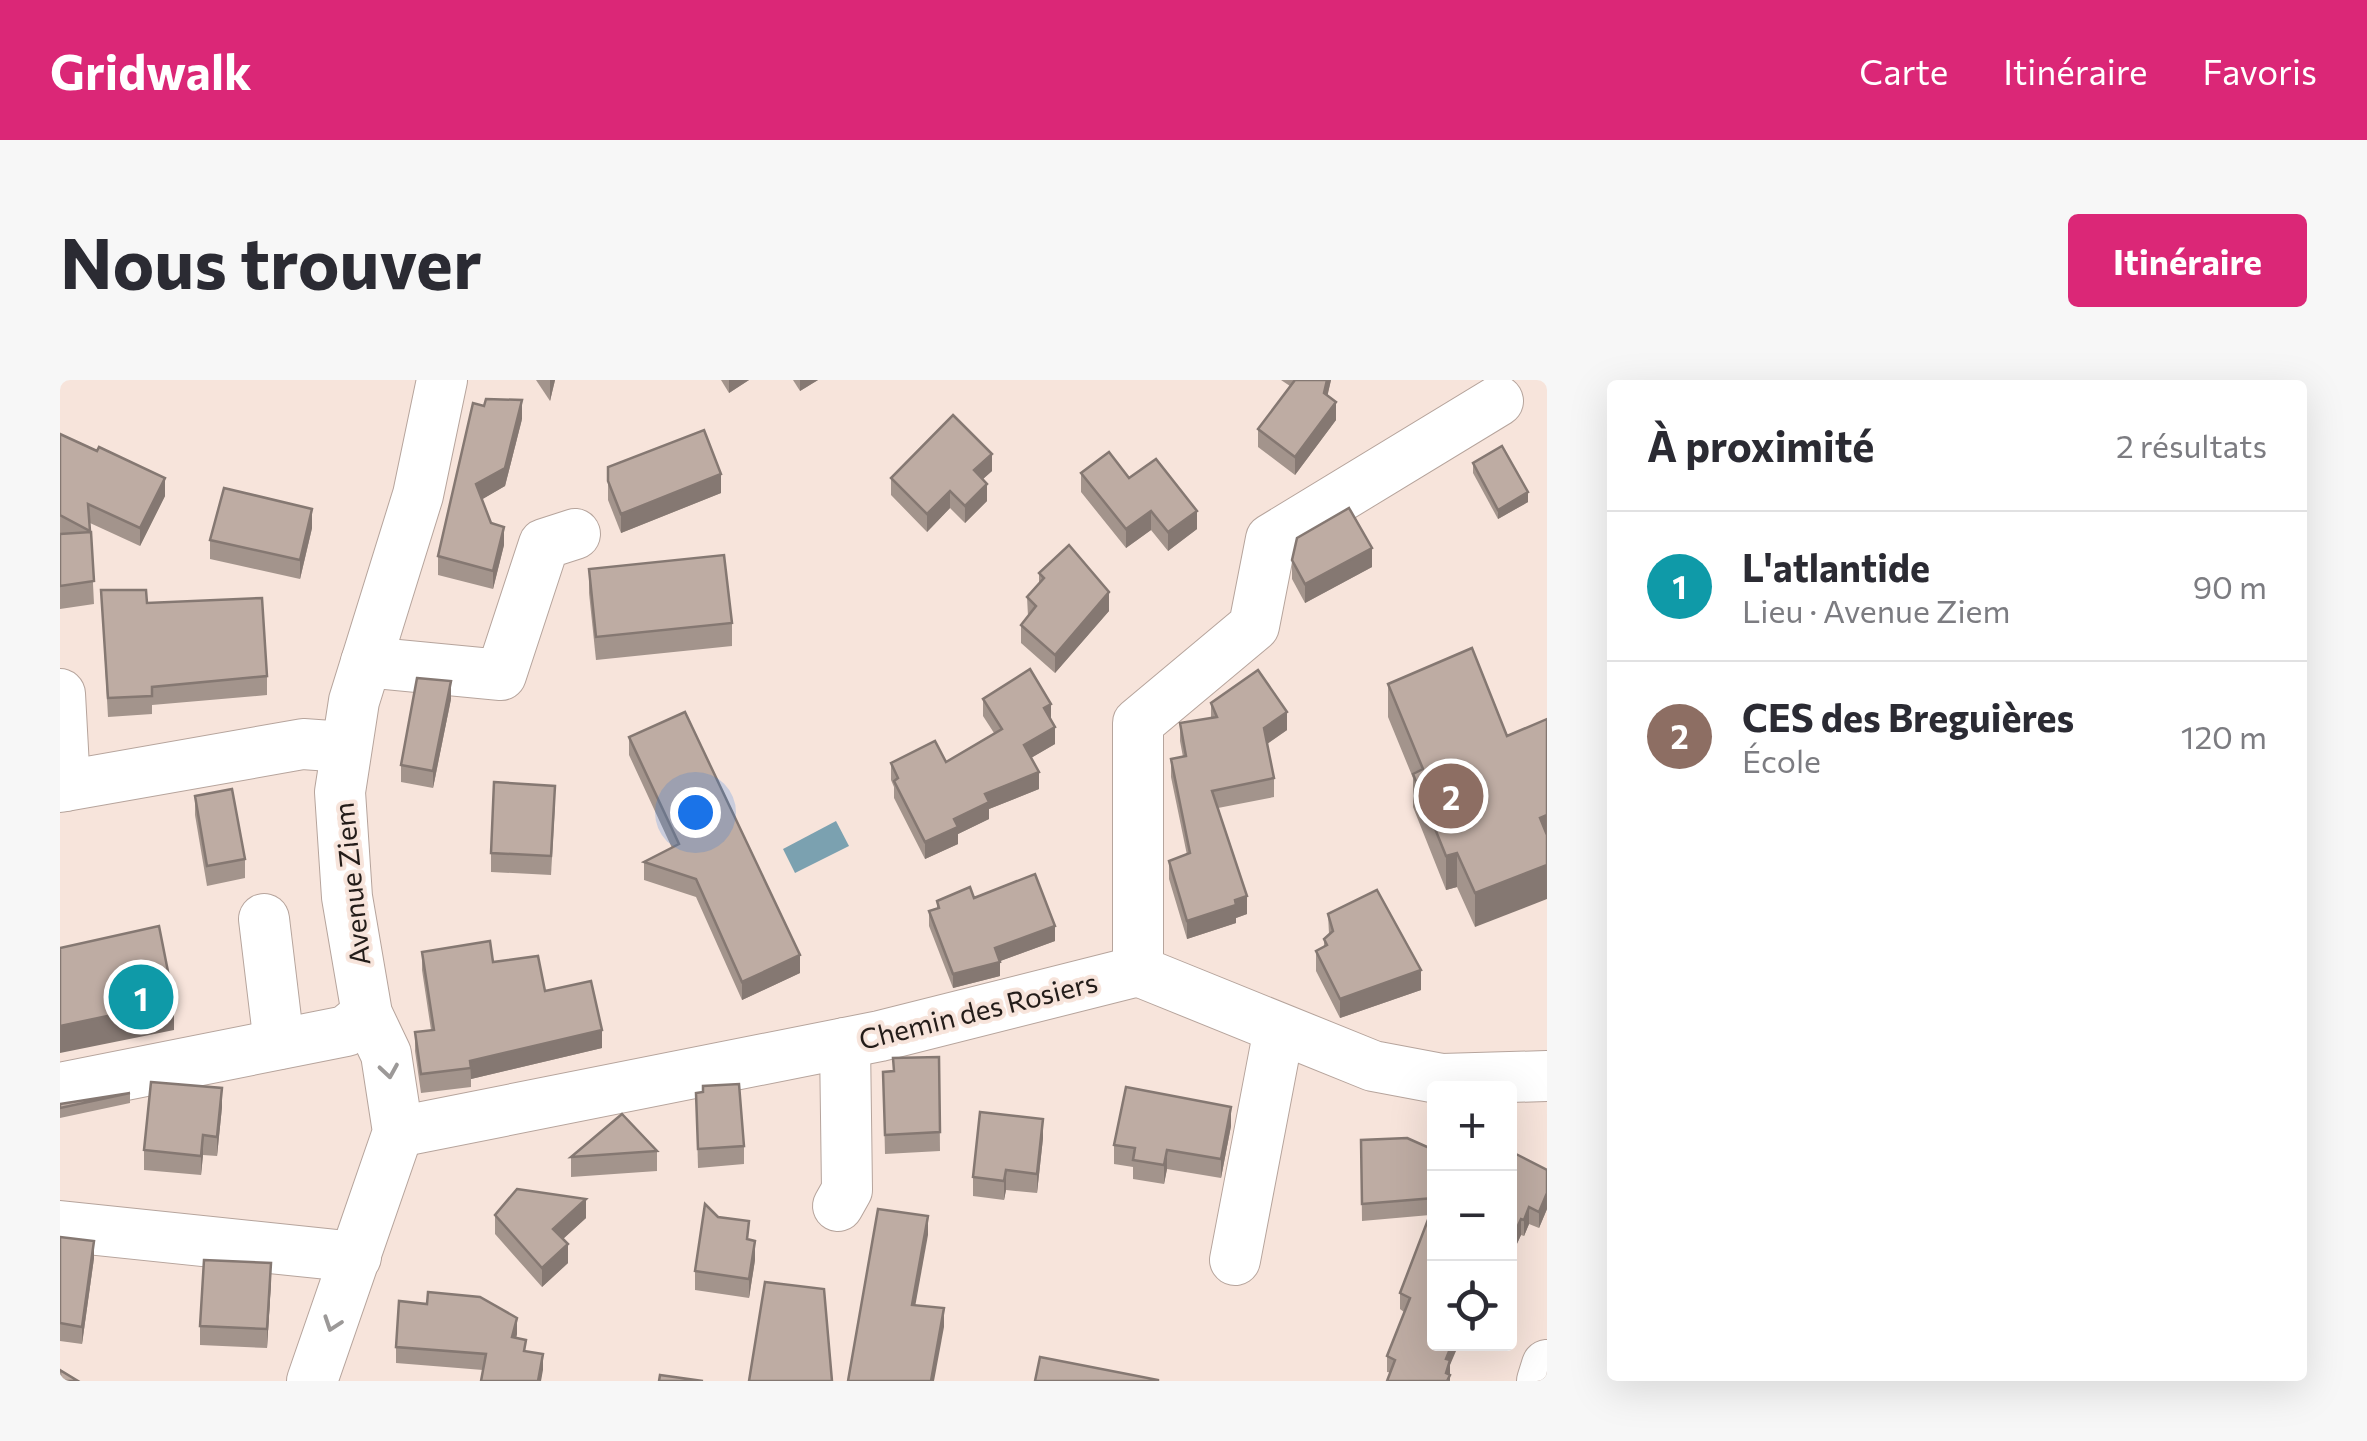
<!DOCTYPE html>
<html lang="fr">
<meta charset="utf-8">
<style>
:root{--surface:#fff;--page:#f7f7f7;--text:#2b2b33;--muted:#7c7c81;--line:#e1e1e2;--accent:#db2777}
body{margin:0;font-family:Commissioner,sans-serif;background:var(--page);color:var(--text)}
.controls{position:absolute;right:30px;bottom:30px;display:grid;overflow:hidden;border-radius:10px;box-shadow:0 10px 40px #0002}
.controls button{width:90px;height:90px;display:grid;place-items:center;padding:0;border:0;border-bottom:2px solid var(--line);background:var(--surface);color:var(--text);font:50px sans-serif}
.you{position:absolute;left:635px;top:432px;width:35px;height:35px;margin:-25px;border:8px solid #fff;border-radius:50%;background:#1a73e8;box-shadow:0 0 0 15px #1a73e833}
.badge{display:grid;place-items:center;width:65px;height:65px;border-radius:50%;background:var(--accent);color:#fff;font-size:32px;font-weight:700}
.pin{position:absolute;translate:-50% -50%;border:5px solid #fff;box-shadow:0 2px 10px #0006}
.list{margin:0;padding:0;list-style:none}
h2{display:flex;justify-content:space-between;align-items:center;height:130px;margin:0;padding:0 40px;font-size:42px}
h2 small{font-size:32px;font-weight:400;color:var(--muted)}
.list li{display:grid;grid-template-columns:65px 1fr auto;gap:30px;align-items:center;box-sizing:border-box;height:150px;padding:0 40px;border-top:2px solid var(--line)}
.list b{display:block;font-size:38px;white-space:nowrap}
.list p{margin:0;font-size:32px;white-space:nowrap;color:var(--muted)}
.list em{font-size:32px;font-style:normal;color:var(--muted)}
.icon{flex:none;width:55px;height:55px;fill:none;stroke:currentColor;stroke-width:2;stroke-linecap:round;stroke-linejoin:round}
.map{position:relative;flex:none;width:1487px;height:1001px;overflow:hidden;border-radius:10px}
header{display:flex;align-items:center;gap:60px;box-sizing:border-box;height:140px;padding:0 50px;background:var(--accent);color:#fff}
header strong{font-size:48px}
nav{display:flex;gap:55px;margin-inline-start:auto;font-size:35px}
.intro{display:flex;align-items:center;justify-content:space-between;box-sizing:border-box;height:240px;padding:0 60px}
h1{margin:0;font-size:70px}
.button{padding:25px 45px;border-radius:10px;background:var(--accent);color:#fff;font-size:35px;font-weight:700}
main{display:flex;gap:60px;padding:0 60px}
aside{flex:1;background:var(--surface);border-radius:10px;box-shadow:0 10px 40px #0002}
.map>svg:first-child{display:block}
.water{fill:#7ba1b0}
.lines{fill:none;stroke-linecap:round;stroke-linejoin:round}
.minor-casing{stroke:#b6a49c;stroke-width:52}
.minor{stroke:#fff;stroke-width:50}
.wall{fill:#a3948c}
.shaded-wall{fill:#857872}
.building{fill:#beaca3;stroke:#857872;stroke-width:2.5}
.oneway{stroke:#9c9998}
.labels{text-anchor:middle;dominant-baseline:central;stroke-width:8;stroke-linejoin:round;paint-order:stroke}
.street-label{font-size:28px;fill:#231c19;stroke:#f7e4db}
</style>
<header>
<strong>Gridwalk</strong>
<nav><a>Carte</a><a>Itinéraire</a><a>Favoris</a></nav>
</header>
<div class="intro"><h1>Nous trouver</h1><a class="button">Itinéraire</a></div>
<main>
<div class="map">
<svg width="1487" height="1001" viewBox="0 0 1487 1001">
<rect width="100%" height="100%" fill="#f7e4db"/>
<polygon class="water" points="776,441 789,466 735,493 723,469"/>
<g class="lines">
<defs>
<g id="minor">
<polyline points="306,282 441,295 484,164 515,154"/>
<polyline points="0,314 5,406"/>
<polyline points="0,407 243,364 285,367"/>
<polyline points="204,539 219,664"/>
<polyline points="1078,591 1078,343 1194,246 1211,159 1438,21"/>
<polyline points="0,708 286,651 307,634"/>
<polyline points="338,752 820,656 1078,591 1313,686 1382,699 1487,696"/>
<polyline points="778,826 787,810 785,663"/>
<polyline points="0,846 296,877"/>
<polyline points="1175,880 1219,649"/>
<polyline points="252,1001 338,752 326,674 307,634 287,517 280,412 294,321 358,115 382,0"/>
<polyline points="1482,1001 1487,985"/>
</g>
</defs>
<use href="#minor" class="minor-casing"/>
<use href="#minor" class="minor"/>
</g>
<g class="wall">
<polygon points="476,0 495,0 490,21"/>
<polygon points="661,0 689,0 669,13"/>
<polygon points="733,0 758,0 740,11"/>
<polygon points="1221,0 1271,0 1267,16 1276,40 1235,95 1198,67 1198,49 1230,6"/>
<polygon points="462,39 445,106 422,119 431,143 444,165 433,209 378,195 378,176"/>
<polygon points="0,54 105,116 80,166 30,143 34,224 0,229"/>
<polygon points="1413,83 1468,122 1438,139 1413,93"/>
<polygon points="548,87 661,113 561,153 548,120"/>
<polygon points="932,91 923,99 927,121 905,143 890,128 867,152 831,115 831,98"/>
<polygon points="1021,93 1069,98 1137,149 1108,171 1091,150 1066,168 1021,112"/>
<polygon points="252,148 240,199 150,179 150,160"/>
<polygon points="1232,180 1312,187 1245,223 1232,199"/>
<polygon points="529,189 672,243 672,266 536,280 529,213"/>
<polygon points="979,193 1049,231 995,293 961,263 961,245 968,236 967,217 979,204"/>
<polygon points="41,210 87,223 207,296 207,315 92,325 92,334 48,337"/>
<polygon points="1328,304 1447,356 1415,547 1397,507 1386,510 1353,427 1353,398 1328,337"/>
<polygon points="391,319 373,408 341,402 341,385"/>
<polygon points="923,319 991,340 995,364 971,378 979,409 929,429 929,439 898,454 898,464 865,479 834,418 834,407 831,400 831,383 886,382 934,353 923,336"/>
<polygon points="1151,323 1227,350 1207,364 1214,398 1214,417 1158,428 1187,534 1176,538 1176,543 1127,559 1109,499 1109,481 1127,475 1111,397 1111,379 1123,377 1120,361 1120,343 1151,338"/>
<polygon points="569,357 740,593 682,620 636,517 584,500 584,482 612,468 569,375"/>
<polygon points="135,416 185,479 185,498 147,506 135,435"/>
<polygon points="495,425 491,495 431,492 431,473"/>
<polygon points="914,518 995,561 940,581 940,596 893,608 869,546 869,531 877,528 877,521"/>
<polygon points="1268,534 1361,610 1280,638 1256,591 1256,571 1264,567 1264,559 1269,554"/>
<polygon points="362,572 433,582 485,611 542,668 411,699 411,707 361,713 355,671 355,652 371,650 362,590"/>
<polygon points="879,677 880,771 825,774 823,692 834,691"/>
<polygon points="70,713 70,723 0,738 0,724"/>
<polygon points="636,713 684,766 684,784 638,788"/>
<polygon points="162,727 157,776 143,775 141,795 84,790 84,770"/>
<polygon points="1171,746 1161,798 1107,789 1104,804 1073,799 1073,787 1054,784 1054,765"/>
<polygon points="983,758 977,813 946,810 944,820 913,816 913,797"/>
<polygon points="1301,760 1374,770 1374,964 1390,985 1390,1001 1327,992 1327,976 1344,932 1340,929 1340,913 1370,835 1302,841"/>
<polygon points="597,771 597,791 511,797 511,777"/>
<polygon points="1450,786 1487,790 1487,829 1479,848 1469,844 1464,856 1461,855 1450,879"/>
<polygon points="435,835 526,838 503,859 508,883 482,907 435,854"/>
<polygon points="658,837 689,860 695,880 689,918 635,910 635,891"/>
<polygon points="0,857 34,878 22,964 0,961"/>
<polygon points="211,902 207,968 140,965 140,946"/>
<polygon points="457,954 456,958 466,971 483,990 423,990 336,983 336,967"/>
</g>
<g class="shaded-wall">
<polygon points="490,0 495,0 490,21"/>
<polygon points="669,0 689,0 669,13"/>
<polygon points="740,0 758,0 740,11"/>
<polygon points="1267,0 1271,0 1264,31 1264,13"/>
<polygon points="462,20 462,39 445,106 416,123 416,104"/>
<polygon points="1276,22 1276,40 1235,95 1235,77"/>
<polygon points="932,74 932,91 914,107 914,90"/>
<polygon points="661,94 661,113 561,153 561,134"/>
<polygon points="105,98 105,116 80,166 80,148"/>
<polygon points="927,104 927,121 905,143 905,126"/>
<polygon points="890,111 890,128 867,152 867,134"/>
<polygon points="1468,112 1468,122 1438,139 1438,130"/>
<polygon points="252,129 252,148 240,199 240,180"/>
<polygon points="1091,131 1091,150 1066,168 1066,149"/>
<polygon points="1137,131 1137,149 1108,171 1108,152"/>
<polygon points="444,147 444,165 433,209 433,191"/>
<polygon points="1312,168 1312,187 1245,223 1245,204"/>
<polygon points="1049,212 1049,231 995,293 995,275"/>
<polygon points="391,301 391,319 373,408 373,391"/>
<polygon points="991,324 991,341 984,328"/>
<polygon points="1227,332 1227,350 1204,366 1204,348"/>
<polygon points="995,347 995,364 964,382 964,365"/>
<polygon points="979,392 979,409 929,429 929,439 898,454 898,464 865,479 865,462 925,414"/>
<polygon points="1487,435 1487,469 1480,438"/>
<polygon points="1397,473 1397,507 1386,510 1386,476"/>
<polygon points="1487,485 1487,519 1415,547 1415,513"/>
<polygon points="1187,516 1187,534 1176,538 1176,543 1127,559 1127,541"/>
<polygon points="995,546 995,561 935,583 935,568"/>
<polygon points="740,575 740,593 682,620 682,602"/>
<polygon points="940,582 940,596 893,608 893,594"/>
<polygon points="1361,590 1361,610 1280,638 1280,619"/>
<polygon points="114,622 114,650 0,673 0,646"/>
<polygon points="542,650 542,668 411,699 410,681"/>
<polygon points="162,708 162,727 157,776 157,757"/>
<polygon points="1171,727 1171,746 1161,798 1161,779"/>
<polygon points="983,739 983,758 977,813 977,794"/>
<polygon points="143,755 143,775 141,795 141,776"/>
<polygon points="1107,770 1107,789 1104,804 1104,785"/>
<polygon points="946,790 946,810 944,820 944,801"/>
<polygon points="1487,813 1487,829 1479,848 1479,832"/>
<polygon points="526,819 526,838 493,868 493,849"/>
<polygon points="1469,827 1469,844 1464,856 1464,840"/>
<polygon points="868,836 868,855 852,944 852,925"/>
<polygon points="1461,839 1461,855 1450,879 1450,863"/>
<polygon points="34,861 34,878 22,964 22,947"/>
<polygon points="695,861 695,880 689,918 689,899"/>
<polygon points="508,864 508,883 482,907 482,888"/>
<polygon points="211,883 211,902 207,968 207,949"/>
<polygon points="884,928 884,947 874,1001 871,1001"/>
<polygon points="457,938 457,954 452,973 452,957"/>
<polygon points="1392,964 1399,964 1390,985 1390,1001 1386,1001 1386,979"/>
<polygon points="483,974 483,990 481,1001 478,1001"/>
</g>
<g class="building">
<polygon points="1235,0 1267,0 1264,13 1276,22 1235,77 1198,49"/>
<polygon points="426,19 462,20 445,88 416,104 431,143 444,147 433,191 378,176 413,23 424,26"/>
<polygon points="893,35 932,74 914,90 927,104 905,126 890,111 867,134 831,98"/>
<polygon points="644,50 661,94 561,134 548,101 548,87"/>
<polygon points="0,54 37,71 39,67 105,98 80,148 28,124 30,151 0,135"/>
<polygon points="1442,66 1468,112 1438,130 1413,83"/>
<polygon points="1049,72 1069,98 1096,79 1137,131 1108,152 1091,131 1066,149 1021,93"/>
<polygon points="164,108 252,129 240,180 150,160"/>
<polygon points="1289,128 1312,168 1245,204 1232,180 1237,158"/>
<polygon points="31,152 34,201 0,206 0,154"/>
<polygon points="1009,165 1049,212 995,275 961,245 976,226 967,217 984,198 979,193"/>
<polygon points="664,175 672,243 536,257 529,189"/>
<polygon points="41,210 86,210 87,223 202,218 207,296 92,307 92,316 48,318"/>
<polygon points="1412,268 1447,356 1487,339 1487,435 1480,438 1487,455 1487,485 1415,513 1397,473 1386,476 1353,394 1363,389 1328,304"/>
<polygon points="970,289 991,324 984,328 995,347 964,365 979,392 925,414 929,422 894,439 898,447 865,462 834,401 838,398 831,383 875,361 886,382 942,349 923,319"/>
<polygon points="1198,290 1227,332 1204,348 1214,398 1152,411 1187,516 1175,520 1176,525 1127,541 1109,481 1130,473 1111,379 1126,376 1120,343 1157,337 1151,323"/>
<polygon points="357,298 391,301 373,391 341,385"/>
<polygon points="625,332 740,575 682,602 636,499 584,482 619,464 569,357"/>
<polygon points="434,402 495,406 491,476 431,473"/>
<polygon points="172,409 185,479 147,486 135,416"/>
<polygon points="975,494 995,546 935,568 940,582 893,594 869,531 879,528 877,521 910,507 914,518"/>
<polygon points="1317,510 1361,590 1280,619 1256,571 1267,565 1264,559 1273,551 1268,534"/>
<polygon points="99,546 114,622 0,646 0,568"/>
<polygon points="430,561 433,582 478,576 485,611 531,601 542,650 410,681 411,688 361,694 355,652 374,650 362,572"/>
<polygon points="879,677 880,752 825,755 823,692 834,691 833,678"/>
<polygon points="91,702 162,708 157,757 143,755 141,776 84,770"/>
<polygon points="679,704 684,766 638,769 636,713 643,712 643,706"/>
<polygon points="1066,707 1171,727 1161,779 1107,770 1104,785 1073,780 1075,768 1054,765"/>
<polygon points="70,713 0,728 0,724"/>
<polygon points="920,732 983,739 977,794 946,790 944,801 913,797"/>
<polygon points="562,734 597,771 511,777"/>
<polygon points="1347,758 1374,770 1372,777 1374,778 1374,818 1302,824 1301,760"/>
<polygon points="1456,774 1487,790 1487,813 1479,832 1469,827 1464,840 1461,839 1450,863 1450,786"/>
<polygon points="457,809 526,819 493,849 508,864 482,888 435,835"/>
<polygon points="645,824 658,837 689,841 687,859 695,861 689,899 635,891"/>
<polygon points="1374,824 1374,964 1392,964 1386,979 1390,980 1386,993 1390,995 1387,1001 1327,1001 1335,980 1327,976 1350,918 1340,913"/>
<polygon points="818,829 868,836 852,925 884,928 871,1001 788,1001"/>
<polygon points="0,857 34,861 22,947 0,943"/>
<polygon points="144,880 211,883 207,949 140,946"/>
<polygon points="705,902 764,909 772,1001 689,1001"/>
<polygon points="368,912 420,917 457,938 452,957 466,960 464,971 483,974 478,1001 421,1001 426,974 336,967 339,921 367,924"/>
<polygon points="980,977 1098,1000 1098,1001 975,1001"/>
<polygon points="0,990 18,1001 0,1001"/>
<polygon points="600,995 643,1001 599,1001"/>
</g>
<defs><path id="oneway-chevron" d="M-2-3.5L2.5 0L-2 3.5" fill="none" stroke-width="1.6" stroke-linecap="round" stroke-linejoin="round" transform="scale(2.5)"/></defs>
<g class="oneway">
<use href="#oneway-chevron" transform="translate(329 691) rotate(81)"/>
<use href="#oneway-chevron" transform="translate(272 944) rotate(109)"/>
</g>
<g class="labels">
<g class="street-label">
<text transform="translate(291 504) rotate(-96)">Avenue Ziem</text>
<text transform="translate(918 630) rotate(-14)">Chemin des Rosiers</text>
</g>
</g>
</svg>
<div class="controls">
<button>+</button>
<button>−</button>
<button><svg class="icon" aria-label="locate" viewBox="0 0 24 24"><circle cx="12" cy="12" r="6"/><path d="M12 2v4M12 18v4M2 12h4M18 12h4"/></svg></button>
</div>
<div class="you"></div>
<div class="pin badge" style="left:81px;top:617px;background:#0f9aa8">1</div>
<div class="pin badge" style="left:1391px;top:416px;background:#8d6e63">2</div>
</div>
<aside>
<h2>À proximité<small>2 résultats</small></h2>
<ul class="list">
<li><span class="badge" style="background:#0f9aa8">1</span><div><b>L'atlantide</b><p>Lieu · Avenue Ziem</p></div><em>90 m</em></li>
<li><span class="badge" style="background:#8d6e63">2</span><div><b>CES des Breguières</b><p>École</p></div><em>120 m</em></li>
</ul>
</aside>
</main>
